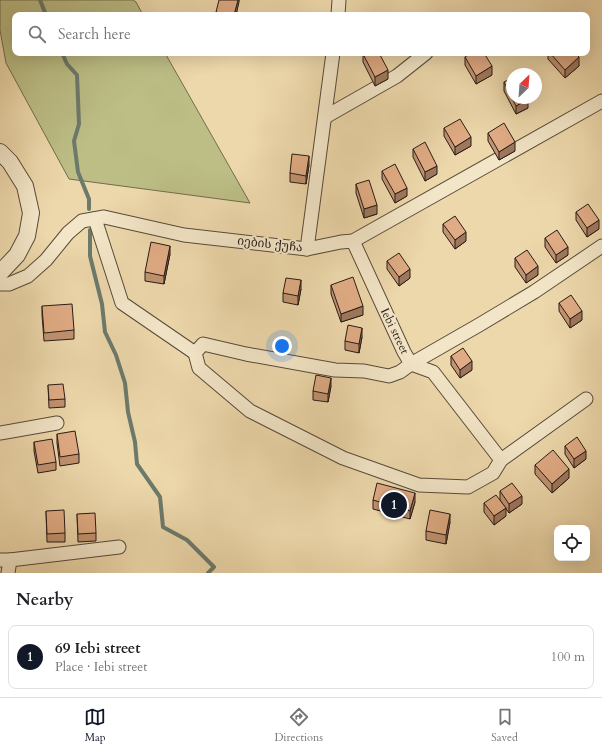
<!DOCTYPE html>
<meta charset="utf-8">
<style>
:root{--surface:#fff;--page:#f6f6f6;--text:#202124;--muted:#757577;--line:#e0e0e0;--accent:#111827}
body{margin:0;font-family:Cardo,"Noto Serif Georgian",serif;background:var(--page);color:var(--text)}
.controls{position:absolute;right:12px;bottom:12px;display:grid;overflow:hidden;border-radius:8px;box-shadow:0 4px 16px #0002}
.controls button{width:36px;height:36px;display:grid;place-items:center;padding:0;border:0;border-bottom:1px solid var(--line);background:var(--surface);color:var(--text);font:20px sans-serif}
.compass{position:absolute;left:506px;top:68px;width:36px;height:36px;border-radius:50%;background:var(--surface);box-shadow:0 4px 16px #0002;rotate:25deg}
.you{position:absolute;left:282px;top:346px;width:14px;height:14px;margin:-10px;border:3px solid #fff;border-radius:50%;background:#1a73e8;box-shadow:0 0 0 6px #1a73e833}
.badge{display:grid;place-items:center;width:26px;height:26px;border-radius:50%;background:var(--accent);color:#fff;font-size:13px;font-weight:700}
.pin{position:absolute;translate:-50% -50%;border:2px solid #fff;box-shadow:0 1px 4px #0006}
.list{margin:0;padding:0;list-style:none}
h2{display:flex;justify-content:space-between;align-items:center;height:52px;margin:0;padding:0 16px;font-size:17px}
h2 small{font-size:13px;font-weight:400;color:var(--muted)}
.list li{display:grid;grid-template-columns:26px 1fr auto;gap:12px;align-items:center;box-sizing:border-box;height:64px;margin:0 8px 8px;padding:0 8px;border:1px solid var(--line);border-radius:8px}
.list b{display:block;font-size:15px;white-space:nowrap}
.list p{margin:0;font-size:13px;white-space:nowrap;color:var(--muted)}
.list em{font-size:13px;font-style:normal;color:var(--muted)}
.icon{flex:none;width:22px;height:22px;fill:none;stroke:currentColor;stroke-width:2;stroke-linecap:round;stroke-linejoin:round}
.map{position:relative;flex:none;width:602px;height:573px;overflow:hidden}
.search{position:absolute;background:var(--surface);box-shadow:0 4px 16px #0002;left:12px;right:12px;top:12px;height:44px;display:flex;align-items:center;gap:10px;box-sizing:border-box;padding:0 14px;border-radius:8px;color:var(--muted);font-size:15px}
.sheet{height:124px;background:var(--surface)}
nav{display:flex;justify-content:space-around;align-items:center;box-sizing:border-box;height:56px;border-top:1px solid var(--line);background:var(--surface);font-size:11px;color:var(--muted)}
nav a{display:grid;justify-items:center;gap:2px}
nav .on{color:var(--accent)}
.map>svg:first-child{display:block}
.green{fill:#bcbe86;stroke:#726c4e}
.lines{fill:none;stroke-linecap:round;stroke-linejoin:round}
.stream{stroke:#6c7a6c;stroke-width:4}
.minor-casing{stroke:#584a3b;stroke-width:15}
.tertiary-casing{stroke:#584a3b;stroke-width:18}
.minor{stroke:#f3e6c8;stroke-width:13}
.tertiary{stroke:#f3e6c8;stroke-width:16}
.wall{fill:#c29472;stroke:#271b16}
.shaded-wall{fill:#9e785d;stroke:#271b16}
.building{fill:#e1ac85;stroke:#271b16}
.labels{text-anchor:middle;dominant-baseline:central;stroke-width:4;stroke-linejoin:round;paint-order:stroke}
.street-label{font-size:12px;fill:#271b16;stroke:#f3e6c8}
</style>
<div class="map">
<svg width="602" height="573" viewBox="0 0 602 573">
<rect width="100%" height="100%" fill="#edd8ab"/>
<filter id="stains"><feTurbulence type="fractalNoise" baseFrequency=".005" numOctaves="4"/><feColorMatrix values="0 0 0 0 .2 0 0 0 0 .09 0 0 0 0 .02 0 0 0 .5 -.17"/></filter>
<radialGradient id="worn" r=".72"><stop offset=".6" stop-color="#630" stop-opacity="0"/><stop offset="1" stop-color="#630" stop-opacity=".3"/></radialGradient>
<polygon class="green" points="0,0 133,0 136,2 143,15 15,15 15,53 165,53 250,203 69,179 6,63 0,30"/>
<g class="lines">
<g class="stream">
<polyline points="40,0 46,15"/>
<polyline points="62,53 67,64 77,75 79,124 74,141 78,172 89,199 89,209"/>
<polyline points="90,230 90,256 102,304 105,332 116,355 125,383 128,412 135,442 137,464 160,497 163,527 187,540 214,567 208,573"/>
</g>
<defs>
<g id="minor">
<polyline points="338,15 339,0"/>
<polyline points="325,117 397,76 426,53"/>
<polyline points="95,219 122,303 195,353"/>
<polyline points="353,241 404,352 411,364 433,372 501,460"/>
<polyline points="307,249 333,53"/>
<polyline points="0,284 9,284 28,276 46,260 68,233 82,221 104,217 184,235 307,249 341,242 353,241 602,101"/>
<polyline points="586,399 501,460 493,473 468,487 419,485 343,458 250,411 199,368 195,353 203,344 246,354 335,370 364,371 389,376 400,372 411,364 479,325 534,292 602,246"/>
<polyline points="0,433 57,423"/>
<polyline points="0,560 10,560 119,547"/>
<polyline points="8,573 10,560"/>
</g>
<polyline id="tertiary" points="0,152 10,162 25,186 31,213 27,236 17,255 0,273"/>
</defs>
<use href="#minor" class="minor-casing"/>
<use href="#tertiary" class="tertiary-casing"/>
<use href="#minor" class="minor"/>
<use href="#tertiary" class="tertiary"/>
</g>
<g class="wall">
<polygon points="239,0 236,15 216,15 216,12"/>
<polygon points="548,53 575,53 579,66 565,78 548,59"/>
<polygon points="363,54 388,79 375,86 363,62"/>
<polygon points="465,57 492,75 476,84 465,65"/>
<polygon points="504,82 528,108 516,114 504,91"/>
<polygon points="444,128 471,146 455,155 444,136"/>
<polygon points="488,133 515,151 499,160 488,141"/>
<polygon points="413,149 437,174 425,181 413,157"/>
<polygon points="309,165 306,184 290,182 290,173"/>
<polygon points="382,171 407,196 395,203 382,179"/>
<polygon points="356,184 377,214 364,218 356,193"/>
<polygon points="576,212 599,229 587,237 576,220"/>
<polygon points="443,224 466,241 455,249 443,232"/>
<polygon points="545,238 568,255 556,263 545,247"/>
<polygon points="170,254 164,284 145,281 145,272"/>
<polygon points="515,258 538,275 526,283 515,267"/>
<polygon points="387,261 410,278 399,286 387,269"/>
<polygon points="331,285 363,315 341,322 331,294"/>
<polygon points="301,289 298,305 283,302 283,293"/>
<polygon points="559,303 582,320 570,328 559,311"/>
<polygon points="42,306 74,330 74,339 44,341 42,315"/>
<polygon points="362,337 359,353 345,350 345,341"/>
<polygon points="451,356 472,370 460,378 451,365"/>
<polygon points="48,385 65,399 65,407 49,408"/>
<polygon points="331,386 328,402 313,400 313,391"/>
<polygon points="57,434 79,454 79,463 60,466 57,443"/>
<polygon points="34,442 56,462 56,470 38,473 34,451"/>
<polygon points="565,446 586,459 574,468 565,454"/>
<polygon points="535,465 569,478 552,493 535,474"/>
<polygon points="500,491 522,504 509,513 500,500"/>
<polygon points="373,500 415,502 410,519 373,509"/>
<polygon points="484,503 506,516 494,525 484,512"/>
<polygon points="46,511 65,533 65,542 47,542"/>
<polygon points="77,514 96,533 96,541 78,542"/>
<polygon points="450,522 446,544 426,540 426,531"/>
</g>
<g class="shaded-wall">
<polygon points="238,0 239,0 239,2 236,15 234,15"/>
<polygon points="579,57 579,66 565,78 565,70"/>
<polygon points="492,66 492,75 476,84 476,76"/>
<polygon points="388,70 388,79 375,86 375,77"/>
<polygon points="528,99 528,108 516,114 516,106"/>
<polygon points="471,137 471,146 455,155 455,147"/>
<polygon points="515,142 515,151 499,160 499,152"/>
<polygon points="309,156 309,165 306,184 306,176"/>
<polygon points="437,166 437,174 425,181 425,172"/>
<polygon points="407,188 407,196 395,203 395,194"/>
<polygon points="377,205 377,214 364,218 364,209"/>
<polygon points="599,220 599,229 587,237 587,228"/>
<polygon points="466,232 466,241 455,249 455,240"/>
<polygon points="170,246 170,254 164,284 164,276"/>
<polygon points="568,247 568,255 556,263 556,255"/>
<polygon points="538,266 538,275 526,283 526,275"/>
<polygon points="410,269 410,278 399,286 399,277"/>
<polygon points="301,280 301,289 298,305 298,296"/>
<polygon points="363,306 363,315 341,322 341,314"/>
<polygon points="582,311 582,320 570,328 570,319"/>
<polygon points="362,328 362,337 359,353 359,344"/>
<polygon points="472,361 472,370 460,378 460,370"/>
<polygon points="331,378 331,386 328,402 328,394"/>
<polygon points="586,451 586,459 574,468 574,459"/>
<polygon points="569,469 569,478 552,493 552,484"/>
<polygon points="415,493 415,502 410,519 410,511"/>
<polygon points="522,496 522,504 509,513 509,504"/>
<polygon points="506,508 506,516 494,525 494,516"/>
<polygon points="450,514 450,522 446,544 446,535"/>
</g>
<g class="building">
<polygon points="219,0 238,0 234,15 231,15 216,12"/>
<polygon points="364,53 379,53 388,70 375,77 363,54"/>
<polygon points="471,53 484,53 492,66 476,76 465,57"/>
<polygon points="550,53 575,53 579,57 565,70"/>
<polygon points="512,78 512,98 528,98 528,99 516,106 504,82"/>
<polygon points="460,119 471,137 455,147 444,128"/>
<polygon points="504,123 515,142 499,152 488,133"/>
<polygon points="425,142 437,166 425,172 413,149"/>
<polygon points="292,154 309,156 306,176 290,173"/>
<polygon points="395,164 407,188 395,194 382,171"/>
<polygon points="369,180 377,205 364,209 356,184"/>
<polygon points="588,204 599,220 587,228 576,212"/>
<polygon points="455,216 466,232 455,240 443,224"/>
<polygon points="557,230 568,247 556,255 545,238"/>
<polygon points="151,242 170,246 164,276 145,272"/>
<polygon points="527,250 538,266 526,275 515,258"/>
<polygon points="399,253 410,269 399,277 387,261"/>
<polygon points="353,277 363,306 341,314 331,285"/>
<polygon points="286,278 301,280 298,296 283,293"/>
<polygon points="571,295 582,311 570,319 559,303"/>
<polygon points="72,304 74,330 44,333 42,306"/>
<polygon points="348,325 362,328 359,344 345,341"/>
<polygon points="463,348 472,361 460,370 451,356"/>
<polygon points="316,375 331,378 328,394 313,391"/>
<polygon points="63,384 65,399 49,400 48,385"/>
<polygon points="75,431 79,454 60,457 57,434"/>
<polygon points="577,437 586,451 574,459 565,446"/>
<polygon points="52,439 56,462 38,465 34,442"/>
<polygon points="553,450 569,469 552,484 535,465"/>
<polygon points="377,483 415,493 410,511 373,500"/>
<polygon points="512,483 522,496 509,504 500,491"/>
<polygon points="496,495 506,508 494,516 484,503"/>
<polygon points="64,510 65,533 47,534 46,511"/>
<polygon points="430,510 450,514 446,535 426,531"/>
<polygon points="95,513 96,533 78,534 77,514"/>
</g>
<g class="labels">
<g class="street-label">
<text transform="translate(270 244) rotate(6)">იების ქუჩა</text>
<text transform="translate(395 331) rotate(64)">Iebi street</text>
</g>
</g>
<rect width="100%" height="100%" filter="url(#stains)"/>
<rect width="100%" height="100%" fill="url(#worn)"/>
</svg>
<div class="controls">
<button><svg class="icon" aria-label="locate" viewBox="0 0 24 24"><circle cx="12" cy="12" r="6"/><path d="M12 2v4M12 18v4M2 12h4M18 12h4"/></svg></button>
</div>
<svg class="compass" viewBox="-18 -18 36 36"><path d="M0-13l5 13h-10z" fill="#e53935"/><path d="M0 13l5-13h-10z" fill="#757577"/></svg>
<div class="you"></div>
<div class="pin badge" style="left:394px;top:505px">1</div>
<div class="search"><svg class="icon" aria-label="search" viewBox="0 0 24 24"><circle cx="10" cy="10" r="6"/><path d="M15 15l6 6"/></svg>Search here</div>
</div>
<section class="sheet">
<h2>Nearby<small></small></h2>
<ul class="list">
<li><span class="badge">1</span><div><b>69 Iebi street</b><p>Place · Iebi street</p></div><em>100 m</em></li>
</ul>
</section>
<nav>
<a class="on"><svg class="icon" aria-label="map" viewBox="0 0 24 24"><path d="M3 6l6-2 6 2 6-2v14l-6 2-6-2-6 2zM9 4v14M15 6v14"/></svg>Map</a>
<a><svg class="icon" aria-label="directions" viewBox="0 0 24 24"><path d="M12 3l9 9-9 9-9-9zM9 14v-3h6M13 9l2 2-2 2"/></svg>Directions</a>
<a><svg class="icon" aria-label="saved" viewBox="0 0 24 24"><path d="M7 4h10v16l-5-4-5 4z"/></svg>Saved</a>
</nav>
